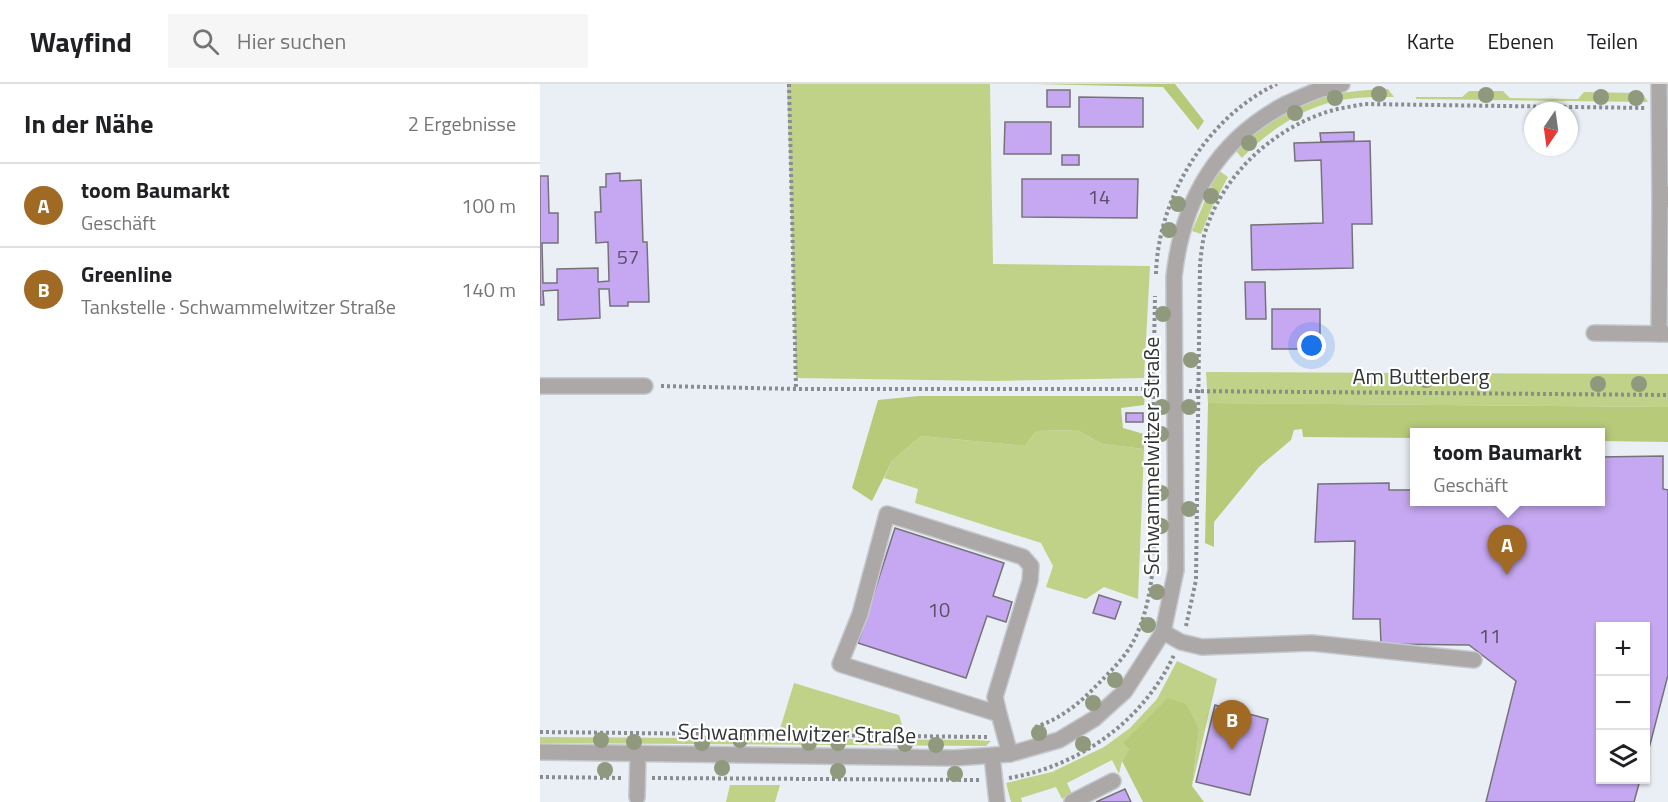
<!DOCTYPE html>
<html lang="de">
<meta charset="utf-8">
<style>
:root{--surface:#fff;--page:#f6f6f6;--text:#202124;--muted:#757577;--line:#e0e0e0;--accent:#a06a24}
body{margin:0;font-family:"Titillium Web",sans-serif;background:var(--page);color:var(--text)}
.controls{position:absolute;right:18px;bottom:18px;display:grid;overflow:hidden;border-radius:0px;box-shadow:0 2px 4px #0004}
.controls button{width:54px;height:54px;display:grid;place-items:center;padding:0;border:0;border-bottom:2px solid var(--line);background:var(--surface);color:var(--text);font:30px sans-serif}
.compass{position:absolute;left:984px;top:18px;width:54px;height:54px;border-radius:50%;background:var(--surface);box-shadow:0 2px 4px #0004;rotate:193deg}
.you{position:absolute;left:772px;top:262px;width:21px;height:21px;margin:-15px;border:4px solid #fff;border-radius:50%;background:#1a73e8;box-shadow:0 0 0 9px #1a73e833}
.badge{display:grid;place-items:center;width:39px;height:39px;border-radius:50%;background:var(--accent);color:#fff;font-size:20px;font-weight:700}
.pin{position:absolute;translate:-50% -50px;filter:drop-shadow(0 2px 3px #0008)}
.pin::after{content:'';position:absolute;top:32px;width:21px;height:18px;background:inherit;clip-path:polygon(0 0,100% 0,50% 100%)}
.popup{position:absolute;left:870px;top:344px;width:195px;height:78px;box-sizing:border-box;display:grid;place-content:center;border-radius:0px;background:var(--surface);filter:drop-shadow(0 2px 4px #0005);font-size:20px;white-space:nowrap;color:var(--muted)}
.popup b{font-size:22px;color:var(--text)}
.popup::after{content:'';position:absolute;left:50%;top:100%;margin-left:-12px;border:12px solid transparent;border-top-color:var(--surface)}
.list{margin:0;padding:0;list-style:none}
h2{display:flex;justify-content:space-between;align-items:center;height:78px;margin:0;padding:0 24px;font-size:26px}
h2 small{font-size:20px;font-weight:400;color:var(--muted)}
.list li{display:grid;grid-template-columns:39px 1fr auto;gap:18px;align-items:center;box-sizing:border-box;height:84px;padding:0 24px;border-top:2px solid var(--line)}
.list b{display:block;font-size:22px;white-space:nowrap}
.list p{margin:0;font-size:20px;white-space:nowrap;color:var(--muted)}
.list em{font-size:20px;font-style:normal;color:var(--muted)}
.icon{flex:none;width:33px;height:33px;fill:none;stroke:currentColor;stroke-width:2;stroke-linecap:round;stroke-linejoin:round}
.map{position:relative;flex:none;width:1128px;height:718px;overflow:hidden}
header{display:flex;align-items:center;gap:36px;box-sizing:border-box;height:84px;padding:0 30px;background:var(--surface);border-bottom:2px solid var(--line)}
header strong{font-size:28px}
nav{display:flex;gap:33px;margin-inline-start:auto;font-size:21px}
.search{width:420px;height:54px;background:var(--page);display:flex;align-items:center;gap:15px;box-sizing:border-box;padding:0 21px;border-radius:0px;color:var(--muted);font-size:22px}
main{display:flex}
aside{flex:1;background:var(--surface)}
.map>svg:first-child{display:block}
.green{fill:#bfd288}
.forest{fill:#b6ca7a}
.building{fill:#c5a8f1;stroke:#757379;stroke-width:1.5}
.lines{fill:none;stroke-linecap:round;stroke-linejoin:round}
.minor-casing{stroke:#c5cacf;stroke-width:18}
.path{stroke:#898c90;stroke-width:4;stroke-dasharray:3 3;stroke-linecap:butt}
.minor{stroke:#aca8a8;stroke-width:15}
.tree{fill:#90997d}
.labels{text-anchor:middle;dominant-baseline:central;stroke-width:4.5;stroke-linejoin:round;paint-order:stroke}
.number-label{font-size:20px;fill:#575165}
.street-label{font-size:22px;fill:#323436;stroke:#fff}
</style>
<header>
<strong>Wayfind</strong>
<div class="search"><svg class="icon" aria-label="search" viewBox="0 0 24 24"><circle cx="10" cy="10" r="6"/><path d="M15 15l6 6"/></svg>Hier suchen</div>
<nav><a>Karte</a><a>Ebenen</a><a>Teilen</a></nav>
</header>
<main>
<aside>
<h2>In der Nähe<small>2 Ergebnisse</small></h2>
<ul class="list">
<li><span class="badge">A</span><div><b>toom Baumarkt</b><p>Geschäft</p></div><em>100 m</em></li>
<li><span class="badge">B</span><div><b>Greenline</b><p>Tankstelle · Schwammelwitzer Straße</p></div><em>140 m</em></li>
</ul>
</aside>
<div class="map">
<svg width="1128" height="718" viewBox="0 0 1128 718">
<rect width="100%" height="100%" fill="#eaeff5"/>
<g class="green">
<polygon points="247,0 450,0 453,180 610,182 604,294 455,297 256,294"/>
<path d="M 848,5 L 854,13 C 832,13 809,13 788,19 C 756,28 724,51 702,74 L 695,66 C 705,57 715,46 727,38 C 761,13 806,6 848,5 Z"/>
<polygon points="929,7 963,7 970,14 1038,15 1044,8 1098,9 1103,10 1108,18 876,15 876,13 922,13"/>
<polygon points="678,86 688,93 672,123 661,150 652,147"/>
<polygon points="666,288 1128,290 1128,323 668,319"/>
<polygon points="537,346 562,360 604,365 598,515 564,503 546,515 506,503 513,482 501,459 375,419 378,405 344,394 352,377 381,352 485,362 496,347"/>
<polygon points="637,577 677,595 652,702 659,645 597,647 584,659 589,665 582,677 579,690 572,676 527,699 532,710 522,715 516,703 481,714 482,718 471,718 466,699 512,688 564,663 590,644 617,615"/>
<polygon points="254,599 359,631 364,647 239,648"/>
<polygon points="0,653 435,656 451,657 446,662 0,659"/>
<polygon points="190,701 240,701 235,718 186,718"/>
</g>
<g class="forest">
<polygon points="495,0 635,0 664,37 658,46 623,3"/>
<polygon points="379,312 605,312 604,321 581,324 583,344 604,350 604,365 562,360 537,346 496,347 485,362 381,352 352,377 332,417 312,404 338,316"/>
<polygon points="668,319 1128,323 1128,358 1060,357 1060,348 874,348 874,354 763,353 762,345 754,346 751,356 719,383 674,438 674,463 665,459"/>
<polygon points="628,614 646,620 659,645 652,702 664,718 603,718 582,677 589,665 583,659"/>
</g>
<g class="building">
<rect x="507" y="6" width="23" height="17"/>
<polygon points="539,13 603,14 603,43 539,43"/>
<polygon points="465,38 511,38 511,70 464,70"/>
<polygon points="814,48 814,57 781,58 780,49"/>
<polygon points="830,57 832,140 812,140 813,184 712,186 711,141 783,139 781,76 755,77 754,59"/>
<rect x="522" y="71" width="17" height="10"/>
<polygon points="80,89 80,97 101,96 103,158 107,158 109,218 88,218 88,222 70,222 69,205 59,205 60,234 18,236 18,206 3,207 4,221 0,221 0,92 8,92 9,129 18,129 18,159 2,159 3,199 17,199 17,185 58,184 58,198 69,197 68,158 56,159 55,128 61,128 60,103 66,103 66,90"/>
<polygon points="482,95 598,95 597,134 482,133"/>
<polygon points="705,198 725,198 726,235 706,235"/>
<rect x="732" y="225" width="48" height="40"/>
<rect x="586" y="329" width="17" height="9"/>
<polygon points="1123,372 1123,405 1128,406 1128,591 1106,676 1106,542 1060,542 1060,696 1100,696 1094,718 946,718 976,597 929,561 841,560 840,535 813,535 815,457 775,458 778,400 849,399 849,406 874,406 874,418 1060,418 1060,373"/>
<polygon points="355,444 464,479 453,512 472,518 466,538 447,532 426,594 318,559"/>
<polygon points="559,511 581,518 575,535 553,529"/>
<polygon points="675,621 728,635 710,711 656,698"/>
<polygon points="585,705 591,718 556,718"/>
</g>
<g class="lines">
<defs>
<g id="minor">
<polyline points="1119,0 1120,121"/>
<polyline points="1054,249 1128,250"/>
<polyline points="1119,250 1120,121 1128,110"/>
<polyline points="0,302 105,302"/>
<polyline points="623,548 641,558 662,563 772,559 934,576"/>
<polyline points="459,630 455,613 490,497 491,482 483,473 347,430 320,530 300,580 459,630 470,670"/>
<path d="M 0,668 L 414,674 L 470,670 L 519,656 L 554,635 L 585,607 L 623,548 L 636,486 L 634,193 C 642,117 677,56 746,20 C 764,12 782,3 802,0"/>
<polyline points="452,672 457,718"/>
<polyline points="97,713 98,670"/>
<polyline points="532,718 573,697"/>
</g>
</defs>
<use href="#minor" class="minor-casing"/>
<g class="path">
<polyline points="249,0 256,305"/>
<path d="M 616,190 C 618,113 667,33 737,0"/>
<polyline points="121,302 256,305 614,305"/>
<polyline points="649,307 1128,311"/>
<path d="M 646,542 L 656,496 L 660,180 C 661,171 662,161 664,152 C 680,95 728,48 784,29 C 797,24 811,23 824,20 L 1105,24"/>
<path d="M 495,643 C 521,635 540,619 558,600 C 571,587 585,573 593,558 C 622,503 613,428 613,368 C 613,316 614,264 615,212"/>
<polyline points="0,648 447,653"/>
<polyline points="0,693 83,694"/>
<polyline points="112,694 440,696"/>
<path d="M 469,694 C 540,682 603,637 634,571"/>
</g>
<use href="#minor" class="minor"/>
</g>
<g class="tree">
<circle cx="839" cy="10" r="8"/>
<circle cx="946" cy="11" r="8"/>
<circle cx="1061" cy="13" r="8"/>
<circle cx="795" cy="14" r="8"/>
<circle cx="1096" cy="14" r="8"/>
<circle cx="755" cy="29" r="8"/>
<circle cx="709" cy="59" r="8"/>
<circle cx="671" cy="112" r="8"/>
<circle cx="638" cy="120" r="8"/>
<circle cx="629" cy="146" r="8"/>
<circle cx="623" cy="230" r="8"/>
<circle cx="651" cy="276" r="8"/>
<circle cx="886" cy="296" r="8"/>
<circle cx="1058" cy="300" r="8"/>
<circle cx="1099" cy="300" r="8"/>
<circle cx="622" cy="323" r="8"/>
<circle cx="649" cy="323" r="8"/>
<circle cx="621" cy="350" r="8"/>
<circle cx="621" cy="409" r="8"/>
<circle cx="649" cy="425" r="8"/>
<circle cx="621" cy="442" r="8"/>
<circle cx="617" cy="508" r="8"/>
<circle cx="608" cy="541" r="8"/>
<circle cx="575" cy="596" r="8"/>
<circle cx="553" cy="619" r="8"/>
<circle cx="499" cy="649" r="8"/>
<circle cx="61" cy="656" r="8"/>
<circle cx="200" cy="656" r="8"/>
<circle cx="94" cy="658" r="8"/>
<circle cx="162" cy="659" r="8"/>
<circle cx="269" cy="659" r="8"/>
<circle cx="298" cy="659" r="8"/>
<circle cx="365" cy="660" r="8"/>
<circle cx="543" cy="660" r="8"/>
<circle cx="396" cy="661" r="8"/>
<circle cx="182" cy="684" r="8"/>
<circle cx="65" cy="686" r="8"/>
<circle cx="298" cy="687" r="8"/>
<circle cx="415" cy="690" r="8"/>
</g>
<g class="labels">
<g class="number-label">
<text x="559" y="112">14</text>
<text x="88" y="172">57</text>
<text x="399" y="525">10</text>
<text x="950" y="551">11</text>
</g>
<g class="street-label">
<text x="881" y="292">Am Butterberg</text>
<text transform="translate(611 372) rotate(-90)">Schwammelwitzer Straße</text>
<text transform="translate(257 649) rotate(1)">Schwammelwitzer Straße</text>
</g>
</g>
</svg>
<div class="controls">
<button>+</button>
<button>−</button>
<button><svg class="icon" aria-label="layers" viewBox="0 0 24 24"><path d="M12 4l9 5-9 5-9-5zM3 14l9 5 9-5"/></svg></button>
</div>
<svg class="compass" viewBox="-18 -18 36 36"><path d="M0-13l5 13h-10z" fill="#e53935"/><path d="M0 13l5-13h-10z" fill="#757577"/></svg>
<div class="you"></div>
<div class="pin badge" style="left:967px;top:491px">A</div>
<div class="popup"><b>toom Baumarkt</b>Geschäft</div>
<div class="pin badge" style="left:692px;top:666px">B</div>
</div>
</main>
